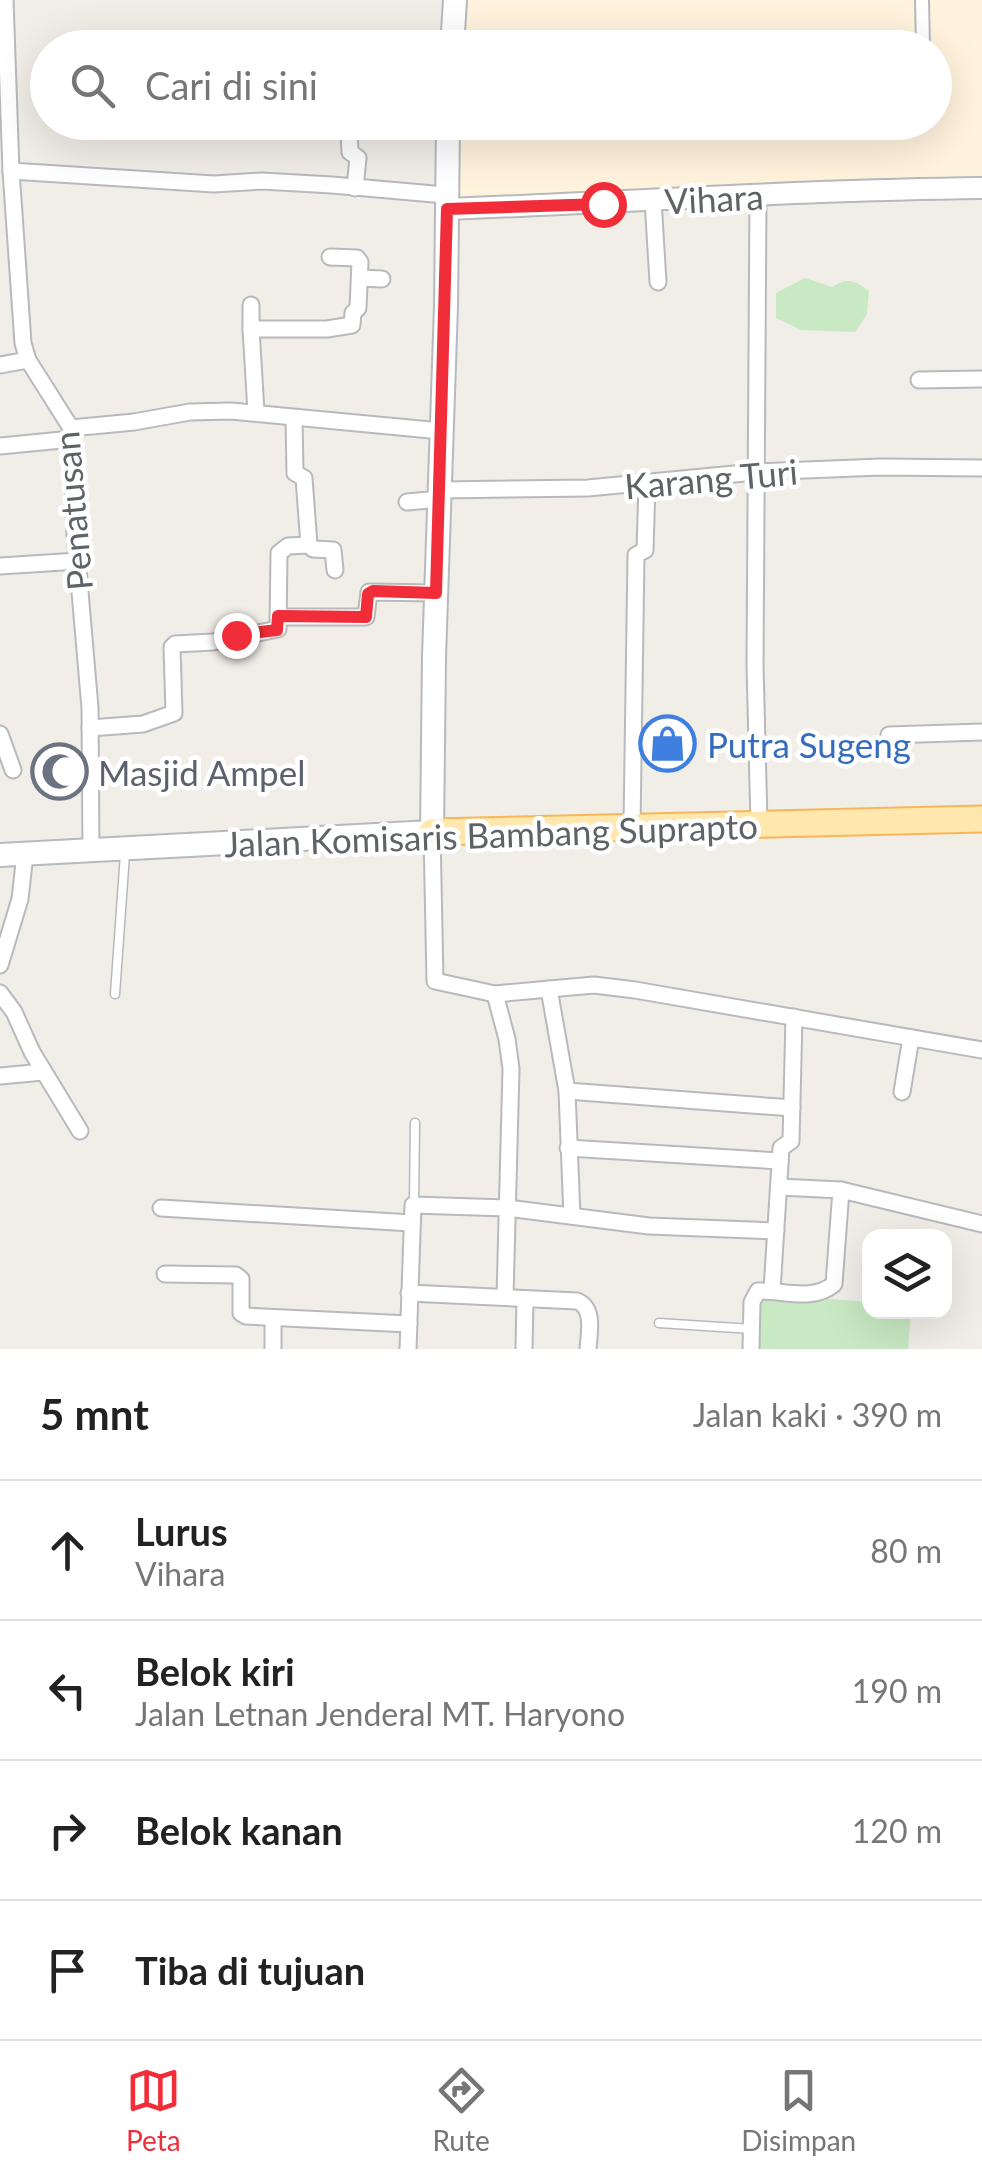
<!DOCTYPE html>
<html lang="id">
<meta charset="utf-8">
<style>
:root{--surface:#fff;--page:#f6f6f6;--text:#222;--muted:#767676;--line:#e0e0e0;--accent:#f02d38}
body{margin:0;font-family:Lato,sans-serif;background:var(--page);color:var(--text)}
.controls{position:absolute;right:30px;bottom:30px;display:grid;overflow:hidden;border-radius:20px;box-shadow:0 10px 40px #0002}
.controls button{width:90px;height:90px;display:grid;place-items:center;padding:0;border:0;border-bottom:2px solid var(--line);background:var(--surface);color:var(--text);font:50px sans-serif}
.stop{position:absolute;width:30px;height:30px;margin:-22px;border:8px solid #f02d38;border-radius:50%;background:#fff}
.stop.end{background:#f02d38;border-color:#fff;box-shadow:0 2px 10px #0008}
.list{margin:0;padding:0;list-style:none}
h2{display:flex;justify-content:space-between;align-items:center;height:130px;margin:0;padding:0 40px;font-size:42px}
h2 small{font-size:32px;font-weight:400;color:var(--muted)}
.list li{display:grid;grid-template-columns:65px 1fr auto;gap:30px;align-items:center;box-sizing:border-box;height:140px;padding:0 40px;border-top:2px solid var(--line)}
.list b{display:block;font-size:38px;white-space:nowrap}
.list p{margin:0;font-size:32px;white-space:nowrap;color:var(--muted)}
.list em{font-size:32px;font-style:normal;color:var(--muted)}
.icon{flex:none;width:55px;height:55px;fill:none;stroke:currentColor;stroke-width:2;stroke-linecap:round;stroke-linejoin:round}
.map{position:relative;flex:none;width:982px;height:1349px;overflow:hidden}
.search{position:absolute;background:var(--surface);box-shadow:0 10px 40px #0002;left:30px;right:30px;top:30px;height:110px;display:flex;align-items:center;gap:25px;box-sizing:border-box;padding:0 35px;border-radius:55px;color:var(--muted);font-size:38px}
.sheet{height:690px;background:var(--surface)}
nav{display:flex;justify-content:space-around;align-items:center;box-sizing:border-box;height:140px;border-top:2px solid var(--line);background:var(--surface);font-size:28px;color:var(--muted)}
nav a{display:grid;justify-items:center;gap:5px}
nav .on{color:var(--accent)}
.map>svg:first-child{display:block}
.commercial{fill:#fff3dd}
.green{fill:#c8e9c3}
.lines{fill:none;stroke-linecap:round;stroke-linejoin:round}
.service-casing{stroke:#b7babd;stroke-width:11}
.pedestrian-casing{stroke:#b7babd;stroke-width:16}
.minor-casing{stroke:#b7babd;stroke-width:19}
.tertiary-casing{stroke:#b7babd;stroke-width:24}
.secondary-casing{stroke:#b5babe;stroke-width:26}
.primary-casing{stroke:#f7b659;stroke-width:29}
.service{stroke:#fff;stroke-width:8}
.pedestrian{stroke:#fff;stroke-width:12}
.minor{stroke:#fff;stroke-width:15}
.tertiary{stroke:#fff;stroke-width:20}
.secondary{stroke:#fff;stroke-width:22}
.primary{stroke:#ffe7ad;stroke-width:25}
.route{stroke:#f02d38;stroke-width:12}
.labels{text-anchor:middle;dominant-baseline:central;stroke-width:9;stroke-linejoin:round;paint-order:stroke}
.street-label{font-size:35px;fill:#5e6367;stroke:#fff}
.shop-label{font-size:35px;fill:#366cbe;stroke:#fff;text-anchor:start}
.worship-label{font-size:35px;fill:#5b616d;stroke:#fff;text-anchor:start}
</style>
<div class="map">
<svg width="982" height="1349" viewBox="0 0 982 1349">
<rect width="100%" height="100%" fill="#f1ede7"/>
<polygon class="commercial" points="458,0 982,0 982,182 448,206 451,123 934,122 934,48 455,47"/>
<g class="green">
<path d="M 805,278 L 832,287 C 847,277 855,280 869,291 L 867,314 L 855,332 L 801,330 L 776,318 L 776,293 Z"/>
<polygon points="762,1294 869,1302 870,1312 911,1312 908,1349 758,1349"/>
</g>
<g class="lines">
<defs>
<g id="service">
<polyline points="115,994 125,854"/>
<polyline points="414,1203 415,1123"/>
<polyline points="659,1323 752,1329"/>
</g>
<polyline id="pedestrian" points="922,0 923,48"/>
<g id="minor">
<polyline points="5,0 11,171 23,343 28,360 71,428 75,534 90,708 91,853"/>
<polyline points="343,122 344,130 349,133 350,152 358,158 355,188"/>
<polyline points="11,171 214,184 262,181 332,185 445,195"/>
<polyline points="758,196 755,665 759,823"/>
<polyline points="653,200 658,282"/>
<polyline points="360,278 382,279"/>
<polyline points="251,329 251,305"/>
<polyline points="0,365 28,360"/>
<polyline points="919,380 982,379"/>
<polyline points="256,412 251,329 327,329 352,325 353,313 358,308 360,262 357,258 330,257"/>
<polyline points="294,418 295,473 304,478 309,545 313,549 333,550 335,570"/>
<polyline points="71,428 134,422 190,412 231,411 441,431"/>
<polyline points="0,446 72,439"/>
<polyline points="440,490 588,488 755,472 881,467 982,468"/>
<polyline points="407,502 440,499"/>
<polyline points="0,566 78,561"/>
<polyline points="278,617 366,617 369,592 436,593"/>
<polyline points="90,728 143,724 174,713 172,647 175,644 213,642 278,629 279,553 288,546 309,545"/>
<polyline points="0,734 13,770"/>
<polyline points="889,735 982,732"/>
<polyline points="632,826 636,555 645,550 647,484"/>
<polyline points="432,832 435,981 495,994 594,985 635,990 982,1050"/>
<polyline points="0,965 20,899 25,854"/>
<polyline points="549,989 567,1091 572,1216"/>
<polyline points="0,993 14,1012 32,1052 80,1131"/>
<polyline points="495,994 507,1039 511,1069 505,1297"/>
<polyline points="0,1076 43,1072"/>
<polyline points="567,1091 792,1108"/>
<polyline points="902,1092 911,1038"/>
<polyline points="568,1148 780,1161"/>
<polyline points="779,1187 841,1190"/>
<polyline points="161,1208 412,1223"/>
<polyline points="165,1274 236,1275 241,1279 241,1313 246,1316 409,1324"/>
<polyline points="772,1290 781,1148 791,1141 794,1017"/>
<path d="M 409,1293 L 577,1301 C 595,1308 589,1333 588,1349"/>
<polyline points="273,1349 273,1318"/>
<polyline points="408,1349 413,1205 507,1208 649,1226 776,1231"/>
<polyline points="524,1349 525,1299"/>
<path d="M 751,1349 L 752,1302 L 758,1291 C 783,1290 813,1302 834,1284 L 841,1190 L 982,1224"/>
</g>
<path id="tertiary" d="M 447,209 C 625,202 803,190 982,188"/>
<g id="secondary">
<polyline points="452,48 455,0"/>
<polyline points="0,855 432,832 434,657 446,306 448,122"/>
</g>
<polyline id="primary" points="432,832 982,819"/>
</defs>
<use href="#service" class="service-casing"/>
<use href="#pedestrian" class="pedestrian-casing"/>
<use href="#minor" class="minor-casing"/>
<use href="#tertiary" class="tertiary-casing"/>
<use href="#secondary" class="secondary-casing"/>
<use href="#primary" class="primary-casing"/>
<use href="#service" class="service"/>
<use href="#pedestrian" class="pedestrian"/>
<use href="#minor" class="minor"/>
<use href="#tertiary" class="tertiary"/>
<use href="#secondary" class="secondary"/>
<use href="#primary" class="primary"/>
</g>
<g class="lines">
<polyline class="route" points="236,635 277,630 278,616 366,617 368,594 373,591 436,593 447,209 603,204"/>
</g>
<defs>
<symbol id="shop-ring" viewBox="-11 -11 22 22"><circle r="9.5" fill="#fff" stroke="#3f7fe0" stroke-width="1.5"/><path d="M-5-2.5h2.3a2.7 3.5 0 0 1 5.4 0H5L5.5 6h-11ZM-1.5-2.5h3a1.5 2.3 0 0 0-3 0Z" fill="#3f7fe0"/></symbol>
<symbol id="mosque-ring" viewBox="-11 -11 22 22"><circle r="9.5" fill="#fff" stroke="#6b7280" stroke-width="1.5"/><path d="M3.5-4.9A6 6 0 1 0 3.5 4.9A5 5 0 1 1 3.5-4.9Z" fill="#6b7280"/></symbol>
</defs>
<g fill-rule="evenodd">
<use href="#shop-ring" x="636" y="712" width="63" height="63"/>
<use href="#mosque-ring" x="28" y="740" width="63" height="63"/>
</g>
<g class="labels">
<g class="street-label">
<text transform="translate(714 198) rotate(-3)">Vihara</text>
<text transform="translate(711 478) rotate(-5)">Karang Turi</text>
<text transform="translate(72 511) rotate(-95)">Penatusan</text>
<text transform="translate(491 834) rotate(-2)">Jalan Komisaris Bambang Suprapto</text>
</g>
<g class="shop-label">
<text x="707" y="744">Putra Sugeng</text>
</g>
<g class="worship-label">
<text x="98" y="772">Masjid Ampel</text>
</g>
</g>
</svg>
<div class="controls">
<button><svg class="icon" aria-label="layers" viewBox="0 0 24 24"><path d="M12 4l9 5-9 5-9-5zM3 14l9 5 9-5"/></svg></button>
</div>
<div class="stop" style="left:603px;top:204px"></div>
<div class="stop end" style="left:236px;top:635px"></div>
<div class="search"><svg class="icon" aria-label="search" viewBox="0 0 24 24"><circle cx="10" cy="10" r="6"/><path d="M15 15l6 6"/></svg>Cari di sini</div>
</div>
<section class="sheet">
<h2>5 mnt<small>Jalan kaki · 390 m</small></h2>
<ul class="list">
<li><svg class="icon" aria-label="ahead" viewBox="0 0 24 24"><path d="M12 20V5M6 11l6-6 6 6"/></svg><div><b>Lurus</b><p>Vihara</p></div><em>80 m</em></li>
<li><svg class="icon" aria-label="left" viewBox="0 0 24 24"><path d="M17 20v-9H6M10 6l-5 5 5 5"/></svg><div><b>Belok kiri</b><p>Jalan Letnan Jenderal MT. Haryono</p></div><em>190 m</em></li>
<li><svg class="icon" aria-label="right" viewBox="0 0 24 24"><path d="M7 20v-9h11M14 6l5 5-5 5"/></svg><div><b>Belok kanan</b></div><em>120 m</em></li>
<li><svg class="icon" aria-label="arrive" viewBox="0 0 24 24"><path d="M6 21V4h12l-3 4 3 4H6"/></svg><div><b>Tiba di tujuan</b></div></li>
</ul>
</section>
<nav>
<a class="on"><svg class="icon" aria-label="map" viewBox="0 0 24 24"><path d="M3 6l6-2 6 2 6-2v14l-6 2-6-2-6 2zM9 4v14M15 6v14"/></svg>Peta</a>
<a><svg class="icon" aria-label="directions" viewBox="0 0 24 24"><path d="M12 3l9 9-9 9-9-9zM9 14v-3h6M13 9l2 2-2 2"/></svg>Rute</a>
<a><svg class="icon" aria-label="saved" viewBox="0 0 24 24"><path d="M7 4h10v16l-5-4-5 4z"/></svg>Disimpan</a>
</nav>
